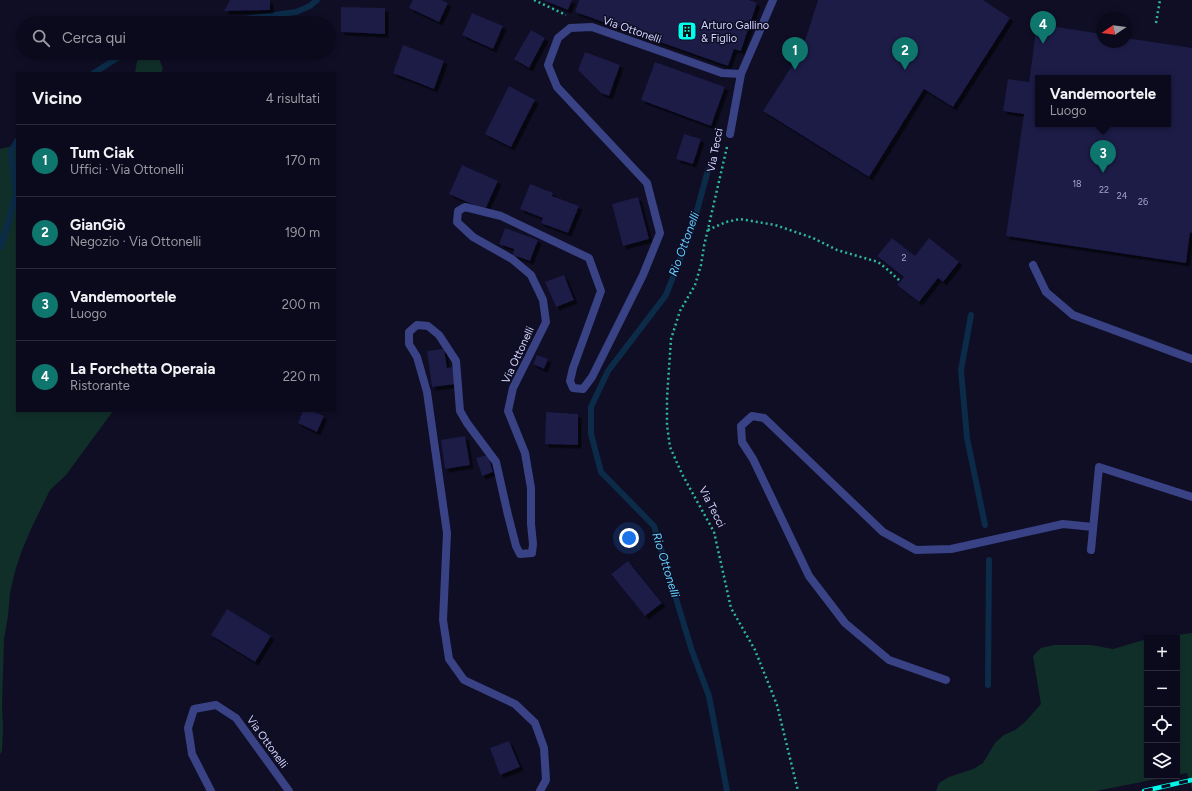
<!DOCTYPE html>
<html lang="it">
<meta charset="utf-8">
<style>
:root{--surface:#0b0a1c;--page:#141325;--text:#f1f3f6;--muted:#9a9aa3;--line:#2b2b3b;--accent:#0f766e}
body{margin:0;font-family:Figtree,sans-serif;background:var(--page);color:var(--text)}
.controls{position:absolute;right:12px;bottom:12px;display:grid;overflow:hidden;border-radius:0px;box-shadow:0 2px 6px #0003}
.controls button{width:36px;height:36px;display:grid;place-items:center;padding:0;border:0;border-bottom:1px solid var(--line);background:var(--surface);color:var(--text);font:20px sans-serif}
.compass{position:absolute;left:1096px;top:12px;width:36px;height:36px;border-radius:50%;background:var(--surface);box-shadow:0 2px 6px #0003;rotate:257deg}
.you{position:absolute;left:629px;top:538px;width:14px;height:14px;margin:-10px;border:3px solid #fff;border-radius:50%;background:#1a73e8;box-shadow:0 0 0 6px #1a73e833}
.badge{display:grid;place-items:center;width:26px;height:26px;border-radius:50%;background:var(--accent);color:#fff;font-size:13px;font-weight:700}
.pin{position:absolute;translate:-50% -33px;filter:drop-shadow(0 1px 2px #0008)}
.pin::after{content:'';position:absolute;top:21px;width:14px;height:12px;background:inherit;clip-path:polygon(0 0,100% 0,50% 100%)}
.popup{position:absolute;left:1035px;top:75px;width:136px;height:52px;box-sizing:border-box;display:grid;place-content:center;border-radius:0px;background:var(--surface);filter:drop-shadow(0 1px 3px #0005);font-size:13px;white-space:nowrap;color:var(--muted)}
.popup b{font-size:15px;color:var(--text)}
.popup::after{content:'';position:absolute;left:50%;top:100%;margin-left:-8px;border:8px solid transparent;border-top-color:var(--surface)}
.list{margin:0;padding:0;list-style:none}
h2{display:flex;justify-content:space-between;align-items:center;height:52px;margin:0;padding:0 16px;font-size:17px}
h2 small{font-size:13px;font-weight:400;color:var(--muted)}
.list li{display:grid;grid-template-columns:26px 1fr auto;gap:12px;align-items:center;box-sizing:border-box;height:72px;padding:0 16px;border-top:1px solid var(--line)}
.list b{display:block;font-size:15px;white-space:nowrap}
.list p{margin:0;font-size:13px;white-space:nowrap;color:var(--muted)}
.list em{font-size:13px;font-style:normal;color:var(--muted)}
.icon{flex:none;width:22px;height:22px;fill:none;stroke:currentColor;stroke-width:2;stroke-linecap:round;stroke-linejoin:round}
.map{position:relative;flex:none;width:1192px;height:791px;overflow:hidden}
.search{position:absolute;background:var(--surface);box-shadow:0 2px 6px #0003;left:16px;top:16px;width:320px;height:44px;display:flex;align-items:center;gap:10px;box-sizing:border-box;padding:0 14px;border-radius:22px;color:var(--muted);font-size:15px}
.panel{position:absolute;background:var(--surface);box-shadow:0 2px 6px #0003;left:16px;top:72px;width:320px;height:340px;border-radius:0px}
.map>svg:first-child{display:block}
.green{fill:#112f29}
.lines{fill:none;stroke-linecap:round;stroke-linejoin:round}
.stream{stroke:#0b2b48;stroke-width:6}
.building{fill:#1c1a47;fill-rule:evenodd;filter:url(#shadow)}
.path{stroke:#2db99a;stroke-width:2.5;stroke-dasharray:2 3;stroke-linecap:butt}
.lane{stroke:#394285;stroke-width:8}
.street{stroke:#394285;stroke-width:8}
.rail-casing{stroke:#00feee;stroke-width:4.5}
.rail{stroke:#0f0e25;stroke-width:3;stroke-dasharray:9;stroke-linecap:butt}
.labels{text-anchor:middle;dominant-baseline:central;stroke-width:3;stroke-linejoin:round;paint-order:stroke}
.number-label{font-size:9px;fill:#a5a6d1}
.poi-label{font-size:11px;fill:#d3d5ff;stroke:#0f0e25;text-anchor:start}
.street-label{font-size:11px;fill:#d3d5ff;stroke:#0f0e25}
.water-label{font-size:12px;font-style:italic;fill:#61cfff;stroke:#0f0e25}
</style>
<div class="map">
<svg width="1192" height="791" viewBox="0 0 1192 791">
<defs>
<filter id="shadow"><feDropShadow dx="3.5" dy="3.5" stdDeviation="0" flood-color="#0009"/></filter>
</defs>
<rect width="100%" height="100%" fill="#0f0e25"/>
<g class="green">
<polygon points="146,53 157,53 163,69 161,73 135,73 137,61"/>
<polygon points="17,145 17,411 113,411 66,475 50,490 31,529 22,550 15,571 10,593 8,616 4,639 2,707 3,728 2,751 0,754 0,149"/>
<polygon points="1192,633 1192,790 1187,773 1177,775 1177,638 1153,638"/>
<polygon points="1147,639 1147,776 1172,776 1096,791 936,791 939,783 949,777 973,769 983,763 995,743 1004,735 1015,730 1025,722 1041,704 1033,656 1041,648 1054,645 1091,645 1113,649"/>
</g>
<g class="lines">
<g class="stream">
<polyline points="186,23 202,19 230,21 296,12 310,6 317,0"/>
<polyline points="94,73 125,53"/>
<polyline points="708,170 692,229 666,295 608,371 591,407 591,434 601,472 654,526 692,651 709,696 727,791"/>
<polyline points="0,248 10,217 16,192 11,151 17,141"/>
<polyline points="971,315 961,370 967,438 985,525"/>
<polyline points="988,685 989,560"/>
</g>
</g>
<g class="building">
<polygon points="230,0 270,0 270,10 224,11"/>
<polygon points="413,0 441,0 448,3 439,22 409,8"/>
<polygon points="543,0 572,0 568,10"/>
<polygon points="579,0 749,0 757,3 741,51 734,49 728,66 575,12"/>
<polygon points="818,0 983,0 1010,18 953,107 924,89 869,177 763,111 802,50"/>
<polygon points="341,7 385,8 385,34 341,32"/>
<polygon points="472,13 503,26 493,49 462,35"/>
<path d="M 1037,24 L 1102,34 L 1102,42 L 1126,42 L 1126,38 L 1192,48 L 1192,233 L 1190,232 L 1186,263 L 1006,236 L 1024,114 L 1003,111 L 1008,79 L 1029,82 ZM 1038,78 L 1168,78 L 1168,124 L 1038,124 Z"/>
<polygon points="531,30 545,38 529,68 514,59"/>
<polygon points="403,45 444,61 434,89 393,73"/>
<polygon points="585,52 620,65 609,96 601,93 578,70"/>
<polygon points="655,62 725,87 711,126 641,100"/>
<polygon points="509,86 535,100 511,147 485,134"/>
<polygon points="684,134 701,139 693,164 676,159"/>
<polygon points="462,165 498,181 485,210 449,194"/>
<polygon points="530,184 553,193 552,196 579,206 568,233 541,223 543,218 520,209"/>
<polygon points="638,197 649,239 623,246 612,204"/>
<polygon points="505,228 538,240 530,261 513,255 514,249 499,244"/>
<polygon points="892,238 915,256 929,238 959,262 943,282 938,278 919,302 897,285 904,277 877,256"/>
<polygon points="564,275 574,300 556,307 545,282"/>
<polygon points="444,349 447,368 453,367 456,384 432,387 427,351"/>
<polygon points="537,355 548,359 544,369 533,364"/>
<polygon points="303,411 312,411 324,416 317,432 298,423"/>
<polygon points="546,412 578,414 578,445 545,444"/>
<polygon points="465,436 470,465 445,469 441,440"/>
<polygon points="488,455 493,472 482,476 476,458"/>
<polygon points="628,561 662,603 645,616 611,574"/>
<polygon points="227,609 271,636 255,662 211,635"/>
<polygon points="509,741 520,767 500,775 490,748"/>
</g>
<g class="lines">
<g class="path">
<polyline points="534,0 566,15"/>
<polyline points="1156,23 1160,0"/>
<polyline points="727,147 704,246 701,265 695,285 680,311 671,339 667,398 667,425 670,447 682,474 714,532 731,608 755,650 777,705 798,791"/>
<polyline points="708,230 726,222 740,219 775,225 813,238 837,250 878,262 888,270 900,281"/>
</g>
<g class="lane">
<polyline points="1033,265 1046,292 1073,315 1192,359"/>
<polyline points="1091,550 1099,467 1192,497"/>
<polyline points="946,680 889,660 845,623 809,576 753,459 742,442 741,426 752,416 764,418 883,532 916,550 951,549 1063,524 1093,527"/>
</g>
<g class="street">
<polyline points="730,134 741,74"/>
<polyline points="211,791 192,754 188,728 194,709 216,705 236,718 289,791"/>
<polyline points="540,791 546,780 544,748 535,723 515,704 464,680 449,659 443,620 447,533 427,392 417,357 409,344 409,332 417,325 428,326 439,335 456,361 460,411 467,423 496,462 508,515 516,546 520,554 532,553 533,544 531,524 531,488 525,453 508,411 513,388 546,322 543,300 531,275 512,259 473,237 457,222 458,211 465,207 501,216 589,258 601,291 573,368 570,381 573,388 583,389 592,377 643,275 660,233 647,183 557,87 548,65 558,38 570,28 592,27 722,73 741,74 773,0"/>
</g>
<defs>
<polyline id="rail" points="1144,791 1192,780"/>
</defs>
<use href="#rail" class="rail-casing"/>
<use href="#rail" class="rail"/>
</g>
<defs>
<symbol id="building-square" viewBox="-11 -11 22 22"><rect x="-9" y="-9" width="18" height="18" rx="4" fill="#00feee" stroke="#0f0e25"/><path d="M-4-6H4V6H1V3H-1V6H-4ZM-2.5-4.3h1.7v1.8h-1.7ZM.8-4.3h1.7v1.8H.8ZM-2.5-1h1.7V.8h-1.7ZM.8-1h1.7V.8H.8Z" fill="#111"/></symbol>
</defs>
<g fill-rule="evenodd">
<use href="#building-square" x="676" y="20" width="22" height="22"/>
</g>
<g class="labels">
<g class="number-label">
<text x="1077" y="183">18</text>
<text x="1104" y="189">22</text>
<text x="1122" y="195">24</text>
<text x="1143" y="201">26</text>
<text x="904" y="257">2</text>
</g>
<g class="poi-label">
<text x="701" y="25">Arturo Gallino<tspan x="701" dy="13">&amp; Figlio</tspan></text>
</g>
<g class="street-label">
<text transform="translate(632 30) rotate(19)">Via Ottonelli</text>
<text transform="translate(715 150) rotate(-79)">Via Tecci</text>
<text transform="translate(518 355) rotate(-65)">Via Ottonelli</text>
<text transform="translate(712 507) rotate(63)">Via Tecci</text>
<text transform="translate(267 742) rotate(54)">Via Ottonelli</text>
</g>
<g class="water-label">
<text transform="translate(684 244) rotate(-70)">Rio Ottonelli</text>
<text transform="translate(666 565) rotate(73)">Rio Ottonelli</text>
</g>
</g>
</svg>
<div class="controls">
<button>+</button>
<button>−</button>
<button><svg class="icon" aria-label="locate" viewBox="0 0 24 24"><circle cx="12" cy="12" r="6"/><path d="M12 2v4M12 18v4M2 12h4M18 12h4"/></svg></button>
<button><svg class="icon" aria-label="layers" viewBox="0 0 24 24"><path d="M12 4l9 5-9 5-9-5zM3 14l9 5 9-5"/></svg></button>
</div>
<svg class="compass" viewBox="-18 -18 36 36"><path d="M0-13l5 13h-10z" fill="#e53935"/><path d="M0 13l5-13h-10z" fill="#9a9aa3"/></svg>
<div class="you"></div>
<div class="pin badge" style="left:795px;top:70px">1</div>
<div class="pin badge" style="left:905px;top:70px">2</div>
<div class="pin badge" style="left:1103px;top:173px">3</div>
<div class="popup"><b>Vandemoortele</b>Luogo</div>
<div class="pin badge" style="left:1043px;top:44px">4</div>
<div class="search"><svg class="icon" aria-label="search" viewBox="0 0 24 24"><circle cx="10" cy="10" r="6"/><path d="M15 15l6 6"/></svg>Cerca qui</div>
<section class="panel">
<h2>Vicino<small>4 risultati</small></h2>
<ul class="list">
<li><span class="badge">1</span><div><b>Tum Ciak</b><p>Uffici · Via Ottonelli</p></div><em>170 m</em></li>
<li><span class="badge">2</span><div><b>GianGiò</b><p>Negozio · Via Ottonelli</p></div><em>190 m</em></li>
<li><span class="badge">3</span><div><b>Vandemoortele</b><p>Luogo</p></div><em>200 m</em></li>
<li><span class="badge">4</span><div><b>La Forchetta Operaia</b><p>Ristorante</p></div><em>220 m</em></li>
</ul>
</section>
</div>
